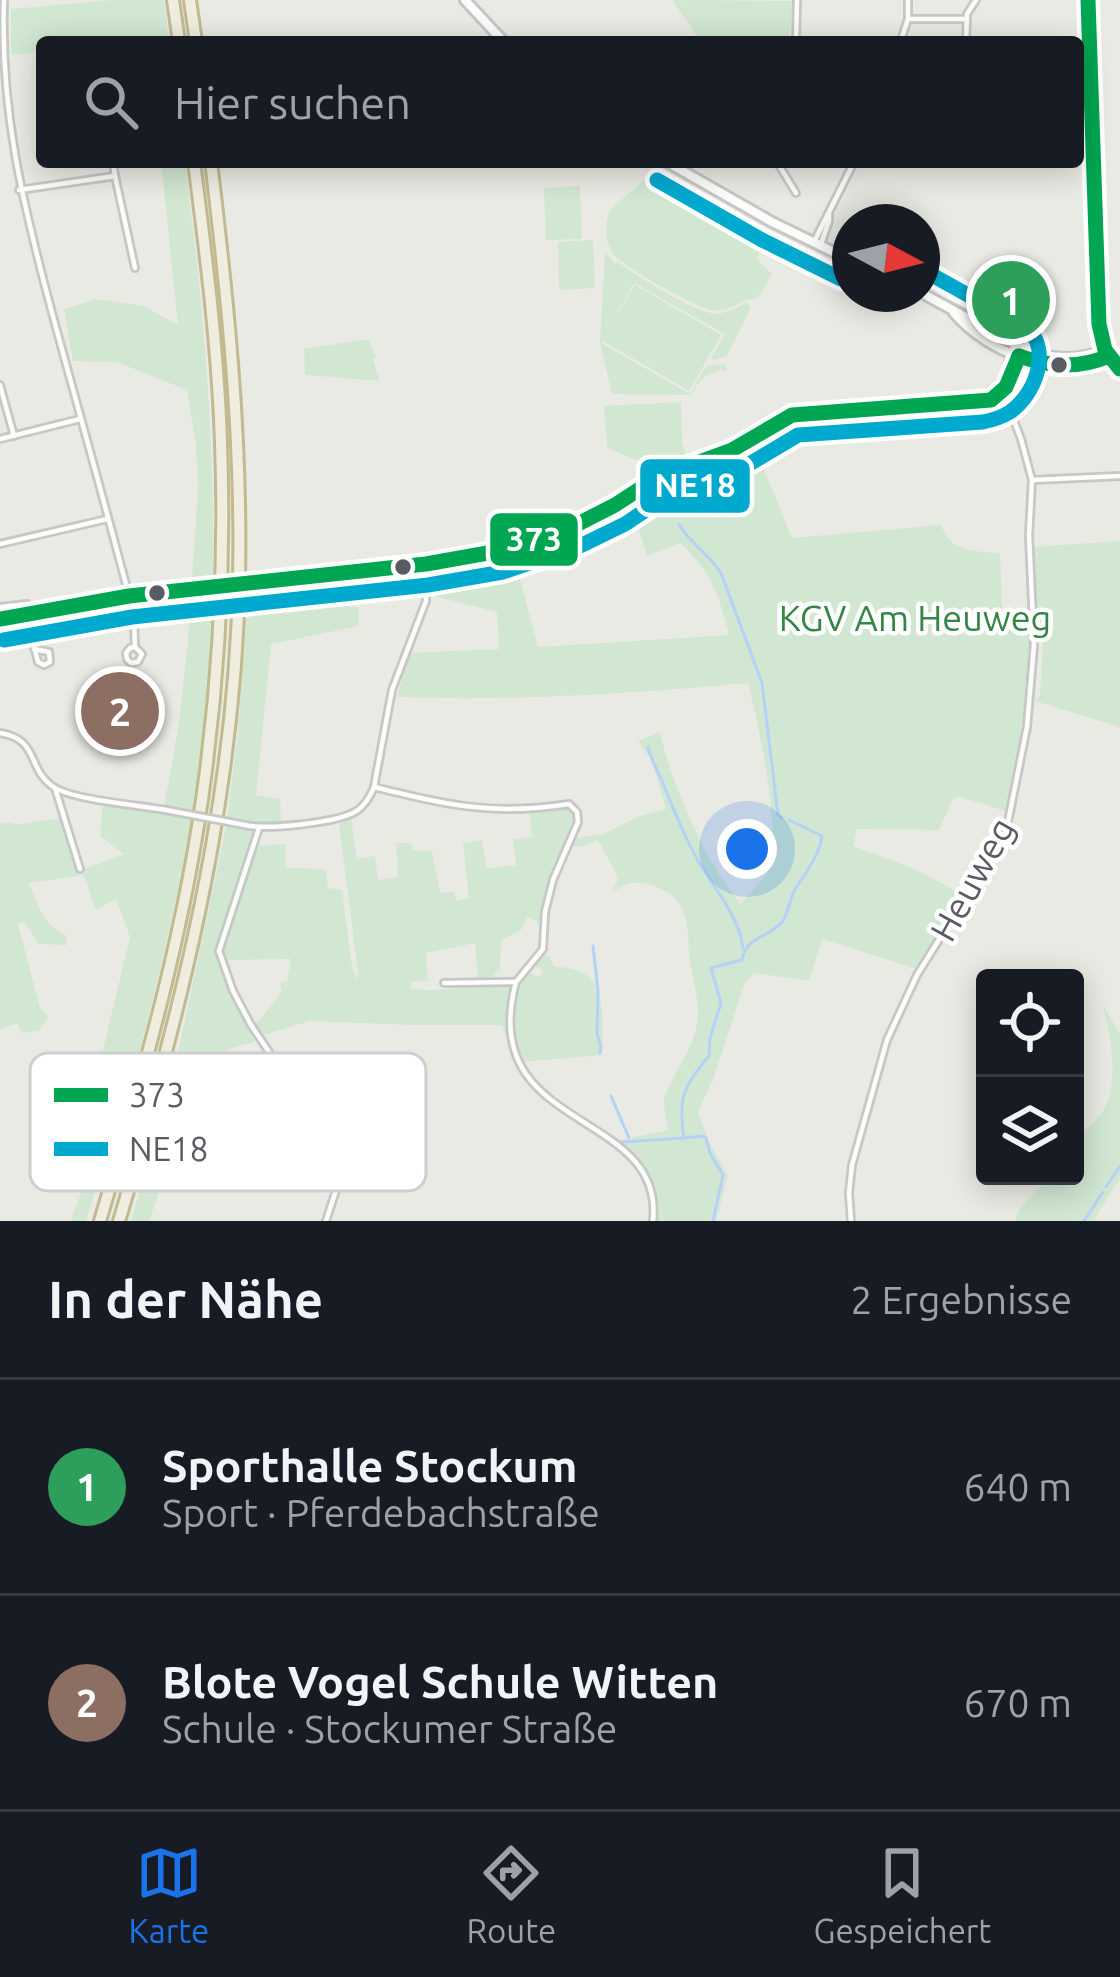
<!DOCTYPE html>
<html lang="de">
<meta charset="utf-8">
<style>
:root{--surface:#171b24;--page:#20242c;--text:#f1f3f6;--muted:#9ea1a6;--line:#363941;--accent:#1a73e8}
body{margin:0;font-family:Ubuntu,sans-serif;background:var(--page);color:var(--text)}
.controls{position:absolute;right:36px;bottom:36px;display:grid;overflow:hidden;border-radius:12px;box-shadow:0 6px 30px #0003}
.controls button{width:108px;height:108px;display:grid;place-items:center;padding:0;border:0;border-bottom:3px solid var(--line);background:var(--surface);color:var(--text);font:60px sans-serif}
.compass{position:absolute;left:832px;top:204px;width:108px;height:108px;border-radius:50%;background:var(--surface);box-shadow:0 6px 30px #0003;rotate:97deg}
.you{position:absolute;left:747px;top:849px;width:42px;height:42px;margin:-30px;border:9px solid #fff;border-radius:50%;background:#1a73e8;box-shadow:0 0 0 18px #1a73e833}
.badge{display:grid;place-items:center;width:78px;height:78px;border-radius:50%;background:var(--accent);color:#fff;font-size:39px;font-weight:700}
.pin{position:absolute;translate:-50% -50%;border:6px solid #fff;box-shadow:0 3px 12px #0006}
.list{margin:0;padding:0;list-style:none}
h2{display:flex;justify-content:space-between;align-items:center;height:156px;margin:0;padding:0 48px;font-size:51px}
h2 small{font-size:39px;font-weight:400;color:var(--muted)}
.list li{display:grid;grid-template-columns:78px 1fr auto;gap:36px;align-items:center;box-sizing:border-box;height:216px;padding:0 48px;border-top:3px solid var(--line)}
.list b{display:block;font-size:45px;white-space:nowrap}
.list p{margin:0;font-size:39px;white-space:nowrap;color:var(--muted)}
.list em{font-size:39px;font-style:normal;color:var(--muted)}
.icon{flex:none;width:66px;height:66px;fill:none;stroke:currentColor;stroke-width:2;stroke-linecap:round;stroke-linejoin:round}
.map{position:relative;flex:none;width:1120px;height:1221px;overflow:hidden}
.search{position:absolute;background:var(--surface);box-shadow:0 6px 30px #0003;left:36px;right:36px;top:36px;height:132px;display:flex;align-items:center;gap:30px;box-sizing:border-box;padding:0 42px;border-radius:12px;color:var(--muted);font-size:45px}
.sheet{height:588px;background:var(--surface)}
nav{display:flex;justify-content:space-around;align-items:center;box-sizing:border-box;height:168px;border-top:3px solid var(--line);background:var(--surface);font-size:33px;color:var(--muted)}
nav a{display:grid;justify-items:center;gap:6px}
nav .on{color:var(--accent)}
.map>svg:first-child{display:block}
.green{fill:#d1e7d2}
.lines{fill:none;stroke-linecap:round;stroke-linejoin:round}
.stream{stroke:#b5d1f7;stroke-width:3}
.minor-casing{stroke:#c6c8c6;stroke-width:10}
.secondary-casing{stroke:#c5c6c5;stroke-width:14}
.motorway-casing{stroke:#c1ba91;stroke-width:16}
.minor{stroke:#fcfcfb;stroke-width:4.5}
.secondary{stroke:#fcfcfb;stroke-width:8}
.motorway{stroke:#eeede0;stroke-width:10}
.minor-bridge-casing{stroke:#c6c8c6;stroke-width:10;stroke-linecap:butt}
.minor-bridge{stroke:#fcfcfb;stroke-width:4.5}
.bus-1-casing{stroke:#fff;stroke-width:24}
.bus-2-casing{stroke:#fff;stroke-width:24}
.bus-1{stroke:#00a651;stroke-width:15}
.bus-2{stroke:#00a9ce;stroke-width:15}
.bus-dot{fill:#595c62;stroke:#fff;stroke-width:4.5}
.labels{text-anchor:middle;dominant-baseline:central;stroke-width:9;stroke-linejoin:round;paint-order:stroke}
.park-label{font-size:36px;fill:#348645;stroke:#fff}
.street-label{font-size:36px;fill:#595c62;stroke:#fff}
.key{fill:#fff;stroke:#cdced0;stroke-width:3}
.key-label{font-size:33px;fill:#595c62}
.line-badge{stroke:#fff;stroke-width:4.5}
.badge-label{font-size:33px;text-anchor:middle;font-weight:bold;fill:#fff}
</style>
<div class="map">
<svg width="1120" height="1221" viewBox="0 0 1120 1221">
<rect width="100%" height="100%" fill="#eaeae4"/>
<g class="green">
<polygon points="113,0 164,0 169,42 42,42 42,52 11,55 11,9"/>
<polygon points="672,0 793,1 789,42 701,42"/>
<path d="M 161,162 L 185,162 C 215,394 230,630 184,861 C 168,938 150,1015 129,1091 C 117,1135 99,1177 86,1221 L 71,1221 L 82,1190 L 111,1128 L 105,1108 L 93,1092 L 130,937 L 116,899 L 96,910 L 82,870 L 124,854 L 100,836 L 103,802 L 159,810 L 164,807 L 178,729 L 188,642 L 198,487 L 196,446 L 187,390 L 117,362 L 73,361 L 64,309 L 97,299 L 144,306 L 178,325 Z"/>
<path d="M 643,179 L 762,247 L 756,259 L 772,274 L 758,298 C 743,298 732,311 715,311 C 700,310 626,268 615,256 C 607,246 604,233 607,220 C 612,198 634,196 643,179 Z"/>
<polygon points="580,186 582,239 546,240 544,188"/>
<polygon points="593,240 595,288 559,290 558,242"/>
<path d="M 605,251 L 615,264 L 618,262 C 635,275 691,310 710,313 C 724,315 735,310 746,302 L 751,308 L 727,356 L 714,360 L 711,358 L 725,334 L 634,283 L 607,332 L 635,285 L 721,335 L 689,391 L 603,341 L 601,343 L 690,394 L 706,366 L 724,364 L 727,368 L 725,371 L 721,369 L 701,379 L 690,395 L 612,394 L 600,343 Z"/>
<polygon points="368,339 376,358 373,359 379,381 305,375 304,349"/>
<path d="M 681,402 L 682,442 L 687,459 C 650,468 640,463 607,447 L 604,406 Z"/>
<path d="M 754,445 L 792,538 L 941,525 C 951,553 974,551 1000,553 L 1003,626 L 1005,629 L 1031,629 L 1027,700 L 1010,802 L 1005,811 L 958,796 L 953,799 L 939,830 L 857,829 L 853,846 L 915,869 L 961,894 L 917,969 L 822,939 L 809,981 L 755,973 L 745,982 L 713,1080 L 698,1112 L 709,1142 L 728,1176 L 716,1221 L 651,1221 L 653,1209 L 659,1206 C 652,1175 638,1162 616,1141 L 668,1130 C 667,1121 664,1110 664,1101 C 666,1085 690,1053 695,1033 C 702,1010 695,990 691,968 C 685,935 696,903 657,887 C 640,880 628,882 613,892 L 618,877 L 598,840 L 580,847 L 570,846 L 574,838 L 603,834 L 637,817 L 666,809 L 652,761 L 638,741 L 660,732 C 671,783 706,865 741,904 C 750,892 766,879 770,866 C 781,829 758,723 748,683 C 631,694 515,701 397,697 L 409,653 L 499,649 L 497,612 L 430,595 L 436,574 L 503,558 L 515,560 L 538,647 L 729,635 C 719,595 711,571 680,543 L 647,556 L 632,508 L 667,485 L 672,495 L 670,485 L 675,481 L 720,466 Z"/>
<polygon points="1120,541 1120,727 1035,701 1040,695 1043,643 1037,642 1032,547"/>
<path d="M 301,584 L 305,606 L 358,607 L 359,626 L 271,644 L 256,795 L 280,799 L 281,822 L 257,824 L 217,953 L 246,1023 L 258,1022 L 282,992 L 280,983 L 287,981 L 291,959 L 223,960 L 223,949 L 258,846 L 286,844 L 285,867 L 326,870 L 328,888 L 342,890 L 352,967 L 357,980 L 358,973 L 339,824 L 351,818 L 357,859 L 375,856 L 378,880 L 398,877 L 396,843 L 411,843 L 413,850 L 432,851 L 440,893 L 454,892 L 456,901 L 469,898 L 463,843 L 482,840 L 487,869 L 516,865 L 513,839 L 532,837 L 530,812 L 566,807 L 571,809 L 575,818 L 542,903 L 541,927 L 536,921 L 527,917 L 521,930 L 501,940 L 500,970 L 496,972 L 492,980 L 478,980 L 475,943 L 426,953 L 428,981 L 411,982 L 411,989 C 439,992 466,987 492,984 C 499,984 506,986 513,985 C 522,983 523,980 528,972 L 540,977 L 543,971 L 533,965 L 542,953 L 549,956 L 554,967 C 611,966 602,1013 602,1055 L 520,1062 L 516,1052 L 511,1051 L 502,1025 L 412,1025 L 310,1021 L 256,1037 L 253,1043 C 235,1045 216,1054 203,1068 L 149,1221 L 131,1221 L 175,1068 L 226,827 L 239,722 L 248,591 Z"/>
<path d="M 61,818 L 79,876 L 29,883 C 37,904 44,925 66,936 L 67,945 L 38,944 L 25,922 L 18,924 L 40,1008 L 49,1016 L 39,1031 L 21,1033 L 18,1023 L 0,1029 L 0,824 L 13,822 L 14,825 Z"/>
<path d="M 1102,1004 L 1120,1034 L 1120,1179 L 1093,1221 L 1015,1221 L 1020,1208 L 1050,1176 L 1075,1176 L 1075,1139 C 1085,1130 1096,1122 1103,1111 C 1120,1082 1111,1035 1102,1004 Z"/>
</g>
<g class="lines">
<g class="stream">
<polyline points="668,484 676,513"/>
<path d="M 679,524 C 690,544 709,554 721,573 L 762,683 L 778,815 L 782,818"/>
<path d="M 648,747 C 651,760 657,769 662,781 C 673,807 683,834 697,859 C 713,887 740,917 743,949"/>
<polyline points="593,946 598,991 597,1033 601,1047 600,1053"/>
<polyline points="611,1096 629,1138"/>
<polyline points="622,1142 684,1138"/>
<polyline points="1106,1187 1120,1166"/>
<path d="M 713,1221 L 723,1175 L 710,1153 L 706,1138 L 703,1136 L 684,1138 C 678,1098 683,1086 709,1056 L 710,1038 L 721,1003 L 711,968 L 742,960 C 746,936 769,938 782,922 C 790,911 789,897 797,886 C 806,874 821,851 822,836 L 789,820"/>
<polyline points="1084,1221 1103,1192"/>
</g>
<defs>
<g id="minor">
<path d="M 4,0 C 0,111 23,204 51,309 C 77,405 104,500 129,596 L 134,620 L 135,647 L 142,654 L 138,662 L 131,663 L 127,659 L 126,653 L 130,648 L 135,647"/>
<polyline points="908,19 966,19"/>
<polyline points="902,37 908,19 908,0"/>
<polyline points="796,42 797,0"/>
<polyline points="966,42 967,14 976,0"/>
<polyline points="777,162 796,193"/>
<polyline points="115,176 135,268"/>
<polyline points="19,190 115,176 113,162"/>
<polyline points="814,242 854,162"/>
<polyline points="820,247 829,221 829,213"/>
<polyline points="0,385 14,436"/>
<path d="M 976,400 C 1000,386 1003,383 1010,355"/>
<polyline points="0,439 80,419"/>
<polyline points="1032,480 1120,476"/>
<polyline points="0,544 107,519"/>
<path d="M 257,584 L 439,563 L 526,544 L 598,514 L 658,477 L 732,450 L 766,428 L 792,415 L 845,409 L 991,400 C 1008,392 1013,375 1019,357"/>
<polyline points="0,607 27,604"/>
<polyline points="0,619 109,598 205,589"/>
<polyline points="34,649 49,652 50,662 44,665 38,662 29,626 100,611 108,612 116,620 134,620"/>
<path d="M 0,733 C 39,739 27,768 52,786 C 71,800 139,805 166,810"/>
<path d="M 374,787 C 448,805 492,816 569,804 L 577,812 L 578,822 L 553,880 L 545,912 L 543,949 L 516,982 L 444,983"/>
<polyline points="55,788 80,869"/>
<path d="M 245,825 C 265,830 341,823 358,810 C 366,804 370,797 374,787 L 392,690 L 426,601 L 426,564"/>
<polyline points="259,828 219,951 233,991 251,1025 342,1161 339,1181 326,1221"/>
<path d="M 516,982 C 475,1134 665,1107 653,1221"/>
<polyline points="851,1221 849,1193 852,1165 887,1040 917,975 1006,832 1027,727 1034,645 1029,535 1032,480 1021,439 1007,402 1001,395 992,392"/>
</g>
<g id="secondary">
<polyline points="465,0 504,42"/>
<polyline points="1088,0 1099,324 1105,350 1120,369"/>
<polyline points="667,162 772,222 850,260"/>
<path d="M 922,293 C 941,304 961,314 980,325 C 1023,350 1056,370 1105,350"/>
<path d="M 954,313 C 988,353 1059,381 1109,356"/>
</g>
<g id="motorway">
<polyline points="173,0 179,42"/>
<polyline points="190,0 196,42"/>
<path d="M 100,1221 C 144,1073 187,923 206,770 C 220,661 225,552 221,443 C 218,349 206,255 194,162"/>
<path d="M 119,1221 C 131,1183 140,1145 151,1107 C 199,935 236,759 239,579 C 242,439 228,301 211,162"/>
</g>
</defs>
<use href="#minor" class="minor-casing"/>
<use href="#secondary" class="secondary-casing"/>
<use href="#motorway" class="motorway-casing"/>
<use href="#minor" class="minor"/>
<use href="#secondary" class="secondary"/>
<use href="#motorway" class="motorway"/>
<defs>
<g id="minor-bridge">
<polyline points="205,589 257,584"/>
<polyline points="166,810 245,825"/>
</g>
</defs>
<use href="#minor-bridge" class="minor-bridge-casing"/>
<use href="#minor-bridge" class="minor-bridge"/>
<defs>
<g id="bus-1">
<polyline points="1088,0 1099,324 1105,350 1120,369"/>
<path d="M 1019,356 C 1050,367 1078,369 1109,356"/>
<polyline points="0,619 129,596 426,564 499,551 572,527 615,505 658,477 732,450 792,415 991,400 1006,387 1019,356"/>
</g>
<g id="bus-2">
<polyline points="657,180 762,240 841,279"/>
<path d="M 4,640 L 132,617 L 428,585 L 503,572 L 580,546 L 625,524 L 667,496 L 741,469 L 798,435 L 983,422 C 993,420 1002,417 1010,412 C 1035,395 1052,350 1027,328 L 932,275"/>
</g>
</defs>
<use href="#bus-1" class="bus-1-casing"/>
<use href="#bus-2" class="bus-2-casing"/>
<use href="#bus-1" class="bus-1"/>
<use href="#bus-2" class="bus-2"/>
</g>
<g class="bus-dot">
<circle cx="1059" cy="365" r="10"/>
<circle cx="403" cy="567" r="10"/>
<circle cx="157" cy="593" r="10"/>
</g>
<g class="labels">
<g class="park-label">
<text x="915" y="617">KGV Am Heuweg</text>
</g>
<g class="street-label">
<text transform="translate(972 879) rotate(-61)">Heuweg</text>
</g>
</g>
<rect x="30" y="1053" width="396" height="138" rx="18" class="key"/>
<rect x="54" y="1088" width="54" height="14" fill="#00a651"/>
<rect x="54" y="1142" width="54" height="14" fill="#00a9ce"/>
<g class="key-label">
<text x="129" y="1107">373</text>
<text x="129" y="1161">NE18</text>
</g>
<g class="line-badge">
<rect x="638" y="457" width="114" height="58" rx="12" fill="#00a9ce"/>
<rect x="488" y="511" width="92" height="57" rx="12" fill="#00a651"/>
</g>
<g class="badge-label">
<text x="695" y="497">NE18</text>
<text x="534" y="551">373</text>
</g>
</svg>
<div class="controls">
<button><svg class="icon" aria-label="locate" viewBox="0 0 24 24"><circle cx="12" cy="12" r="6"/><path d="M12 2v4M12 18v4M2 12h4M18 12h4"/></svg></button>
<button><svg class="icon" aria-label="layers" viewBox="0 0 24 24"><path d="M12 4l9 5-9 5-9-5zM3 14l9 5 9-5"/></svg></button>
</div>
<svg class="compass" viewBox="-18 -18 36 36"><path d="M0-13l5 13h-10z" fill="#e53935"/><path d="M0 13l5-13h-10z" fill="#9ea1a6"/></svg>
<div class="you"></div>
<div class="pin badge" style="left:1011px;top:300px;background:#2e9e5b">1</div>
<div class="pin badge" style="left:120px;top:711px;background:#8d6e63">2</div>
<div class="search"><svg class="icon" aria-label="search" viewBox="0 0 24 24"><circle cx="10" cy="10" r="6"/><path d="M15 15l6 6"/></svg>Hier suchen</div>
</div>
<section class="sheet">
<h2>In der Nähe<small>2 Ergebnisse</small></h2>
<ul class="list">
<li><span class="badge" style="background:#2e9e5b">1</span><div><b>Sporthalle Stockum</b><p>Sport · Pferdebachstraße</p></div><em>640 m</em></li>
<li><span class="badge" style="background:#8d6e63">2</span><div><b>Blote Vogel Schule Witten</b><p>Schule · Stockumer Straße</p></div><em>670 m</em></li>
</ul>
</section>
<nav>
<a class="on"><svg class="icon" aria-label="map" viewBox="0 0 24 24"><path d="M3 6l6-2 6 2 6-2v14l-6 2-6-2-6 2zM9 4v14M15 6v14"/></svg>Karte</a>
<a><svg class="icon" aria-label="directions" viewBox="0 0 24 24"><path d="M12 3l9 9-9 9-9-9zM9 14v-3h6M13 9l2 2-2 2"/></svg>Route</a>
<a><svg class="icon" aria-label="saved" viewBox="0 0 24 24"><path d="M7 4h10v16l-5-4-5 4z"/></svg>Gespeichert</a>
</nav>
